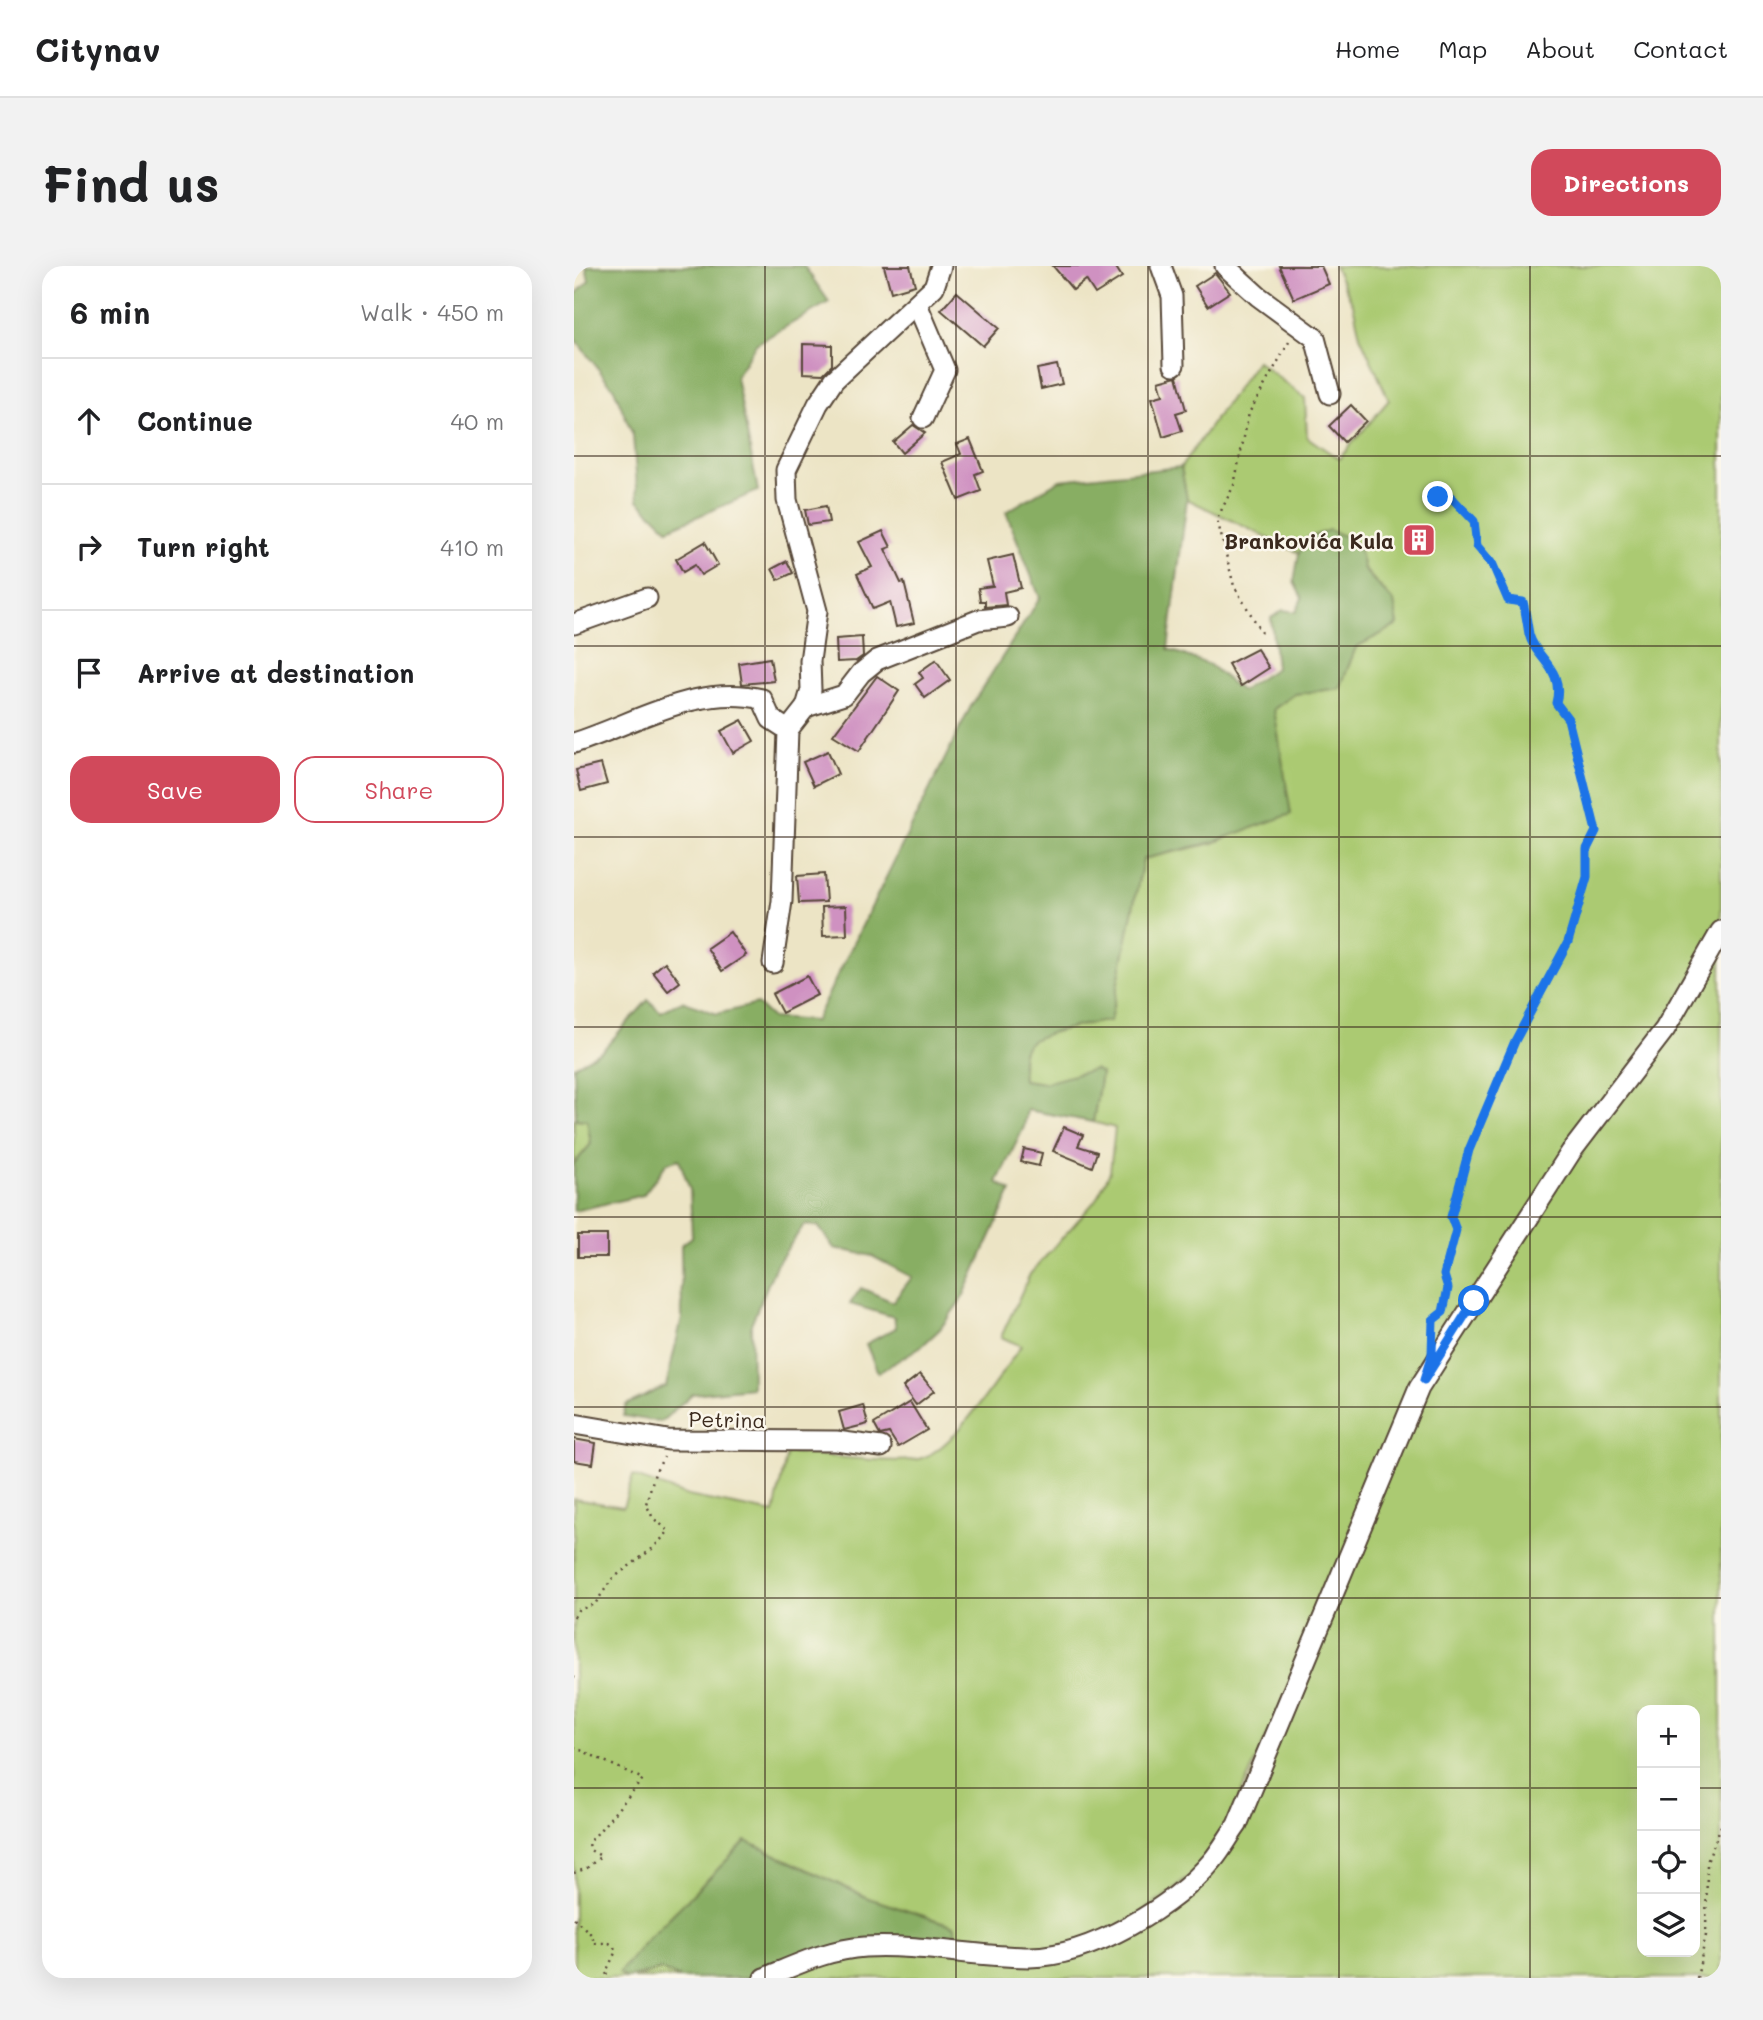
<!DOCTYPE html>
<meta charset="utf-8">
<style>
:root{--surface:#fff;--page:#f2f2f2;--text:#202124;--muted:#757577;--line:#e0e0e0;--accent:#d1495b}
body{margin:0;font-family:Mali,sans-serif;background:var(--page);color:var(--text)}
.controls{position:absolute;right:21px;bottom:21px;display:grid;overflow:hidden;border-radius:14px;box-shadow:0 7px 28px #0002}
.controls button{width:63px;height:63px;display:grid;place-items:center;padding:0;border:0;border-bottom:2px solid var(--line);background:var(--surface);color:var(--text);font:35px sans-serif}
.stop{position:absolute;width:21px;height:21px;margin:-16px;border:5px solid #1a73e8;border-radius:50%;background:#fff}
.stop.end{background:#1a73e8;border-color:#fff;box-shadow:0 2px 7px #0008}
.list{margin:0;padding:0;list-style:none}
h2{display:flex;justify-content:space-between;align-items:center;height:91px;margin:0;padding:0 28px;font-size:30px}
h2 small{font-size:23px;font-weight:400;color:var(--muted)}
.list li{display:grid;grid-template-columns:46px 1fr auto;gap:21px;align-items:center;box-sizing:border-box;height:126px;padding:0 28px;border-top:2px solid var(--line)}
.list b{display:block;font-size:26px;white-space:nowrap}
.list em{font-size:23px;font-style:normal;color:var(--muted)}
.actions{display:flex;gap:14px;padding:21px 28px}
.actions a{flex:1;padding:16px 0;border:2px solid var(--accent);border-radius:21px;text-align:center;font-size:24px;color:var(--accent)}
.actions .main{background:var(--accent);color:#fff}
.icon{flex:none;width:38px;height:38px;fill:none;stroke:currentColor;stroke-width:2;stroke-linecap:round;stroke-linejoin:round}
.map{position:relative;flex:none;width:1147px;height:1712px;overflow:hidden;border-radius:21px}
header{display:flex;align-items:center;gap:42px;box-sizing:border-box;height:98px;padding:0 35px;background:var(--surface);border-bottom:2px solid var(--line)}
header strong{font-size:33px}
nav{display:flex;gap:38px;margin-inline-start:auto;font-size:24px}
.intro{display:flex;align-items:center;justify-content:space-between;box-sizing:border-box;height:168px;padding:0 42px}
h1{margin:0;font-size:49px}
.button{padding:18px 32px;border-radius:21px;background:var(--accent);color:#fff;font-size:24px;font-weight:700}
main{display:flex;gap:42px;padding:0 42px}
aside{flex:1;background:var(--surface);border-radius:21px;box-shadow:0 7px 28px #0002}
.map>svg:first-child{display:block}
.green{fill:#abca72;stroke:#737a48;stroke-width:2;fill-rule:evenodd}
.forest{fill:#88ae64;stroke:#626c41;stroke-width:2}
.building{fill:#cf91c1}
.lines{fill:none;stroke-linecap:round;stroke-linejoin:round}
.minor-casing{stroke:#564637;stroke-width:23}
.path{stroke:#564637;stroke-width:2.5;stroke-dasharray:2 5;stroke-linecap:butt}
.minor{stroke:#fff;stroke-width:19}
.route{stroke:#1a73e8;stroke-width:9}
.grid{fill:none;stroke:#3b2a1e;stroke-width:2;stroke-opacity:0.55}
.labels{text-anchor:middle;dominant-baseline:central;stroke-width:5;stroke-linejoin:round;paint-order:stroke}
.poi-label{font-size:21px;font-weight:bold;fill:#3b2a1e;stroke:#fbf7ec;text-anchor:end}
.street-label{font-size:21px;fill:#3b2a1e;stroke:#fbf7ec}
</style>
<header>
<strong>Citynav</strong>
<nav><a>Home</a><a>Map</a><a>About</a><a>Contact</a></nav>
</header>
<div class="intro"><h1>Find us</h1><a class="button">Directions</a></div>
<main>
<aside>
<h2>6 min<small>Walk · 450 m</small></h2>
<ul class="list">
<li><svg class="icon" aria-label="ahead" viewBox="0 0 24 24"><path d="M12 20V5M6 11l6-6 6 6"/></svg><div><b>Continue</b></div><em>40 m</em></li>
<li><svg class="icon" aria-label="right" viewBox="0 0 24 24"><path d="M7 20v-9h11M14 6l5 5-5 5"/></svg><div><b>Turn right</b></div><em>410 m</em></li>
<li><svg class="icon" aria-label="arrive" viewBox="0 0 24 24"><path d="M6 21V4h12l-3 4 3 4H6"/></svg><div><b>Arrive at destination</b></div></li>
</ul>
<div class="actions"><a class="main">Save</a><a>Share</a></div>
</aside>
<div class="map">
<svg width="1147" height="1712" viewBox="0 0 1147 1712">
<rect width="100%" height="100%" fill="#fbf7ec"/>
<filter id="ink" filterUnits="userSpaceOnUse"><feTurbulence type="fractalNoise" baseFrequency=".0143" numOctaves="2"/><feDisplacementMap in="SourceGraphic" scale="14" xChannelSelector="R" yChannelSelector="G"/><feConvolveMatrix kernelMatrix="1 2 1 2 8 2 1 2 1" color-interpolation-filters="sRGB"/></filter>
<filter id="wash" filterUnits="userSpaceOnUse"><feTurbulence type="fractalNoise" baseFrequency=".00686" numOctaves="4" result="noise"/><feDisplacementMap in="SourceGraphic" scale="28" xChannelSelector="R" yChannelSelector="G"/><feGaussianBlur stdDeviation="1.57" result="paint"/><feColorMatrix in="noise" values="0 0 0 0 0 0 0 0 0 0 0 0 0 0 0 0 0 1.4 0 .05"/><feComposite in="paint" operator="in"/></filter>
<g filter="url(#wash)">
<rect width="100%" height="100%" fill="#ece4c5"/>
<g class="green">
<path d="M 760,0 L 1147,0 L 1147,660 L 1089,762 L 898,1034 L 776,1284 L 638,1592 L 570,1647 L 488,1685 L 383,1684 L 380,1660 L 294,1632 L 172,1575 L 69,1678 L 46,1707 L 52,1712 L 0,1712 L 0,1233 L 49,1241 L 59,1210 L 114,1230 L 200,1247 L 213,1186 C 242,1188 324,1200 348,1192 C 381,1182 426,1109 447,1080 L 427,1071 L 456,1008 L 522,934 L 536,906 L 541,862 L 519,856 L 527,808 L 471,817 L 449,814 C 449,803 445,785 455,777 C 465,767 520,756 536,755 L 569,593 L 640,577 L 666,565 L 700,443 L 721,428 L 766,422 L 782,381 L 824,358 L 820,336 L 790,303 L 785,281 L 733,272 L 725,287 L 613,233 L 607,201 L 683,95 L 731,132 L 733,171 L 765,193 L 815,134 L 786,70 L 779,38 Z"/>
<path d="M 1147,669 L 1147,1712 L 196,1712 L 290,1684 L 516,1682 L 641,1595 L 847,1123 ZM 1068,1444 L 1121,1444 L 1121,1686 L 1068,1686 Z"/>
<polygon points="0,853 13,854 17,878 0,898"/>
<polygon points="86,1704 107,1712 59,1712"/>
</g>
<g class="forest">
<polygon points="12,0 230,0 255,36 182,78 162,111 184,225 94,263 64,234 59,170 40,123 0,72 0,30 15,15"/>
<path d="M 607,201 L 613,233 L 594,383 L 636,399 L 667,425 L 702,402 L 697,352 L 709,344 L 722,346 L 728,332 L 720,316 L 725,287 L 733,272 L 755,264 L 773,271 L 785,281 L 790,304 L 820,336 L 824,359 L 782,381 L 766,422 L 721,428 L 700,443 L 717,548 L 639,576 L 569,593 L 536,755 C 520,756 465,767 455,777 C 445,785 448,803 449,814 L 471,817 L 521,803 L 527,807 L 519,856 L 453,844 L 450,861 L 423,916 L 437,925 L 389,1031 L 366,1063 L 349,1079 L 304,1107 L 292,1078 L 322,1062 L 320,1051 L 276,1038 L 287,1022 L 319,1036 L 338,1011 L 298,990 L 260,982 L 244,960 L 230,959 L 202,999 L 177,1058 L 178,1122 L 118,1128 L 87,1156 L 49,1150 L 52,1139 L 92,1120 L 108,1052 L 107,979 L 118,971 L 116,924 L 105,893 L 93,897 L 69,929 L 0,945 L 0,898 L 17,878 L 13,854 L 2,853 L 0,800 L 29,784 L 74,734 L 87,746 L 108,735 L 143,748 L 183,738 L 198,752 L 241,755 L 397,440 L 466,332 L 432,246 L 486,214 Z"/>
<polygon points="172,1575 294,1632 381,1660 383,1684 289,1679 184,1712 107,1712 86,1704 52,1712 45,1707 69,1678"/>
</g>
<g id="blocks">
<g class="building">
<polygon points="310,0 336,0 341,19 317,26"/>
<polygon points="479,0 541,0 548,11 521,28 512,14 499,24"/>
<polygon points="705,0 747,0 755,18 720,33"/>
<polygon points="641,7 656,26 634,40 621,20"/>
<polygon points="383,26 425,62 409,80 367,44"/>
<polygon points="229,78 258,79 258,99 249,108 229,107"/>
<polygon points="483,99 488,118 467,123 463,103"/>
<polygon points="603,110 612,144 602,147 608,165 589,171 578,132 589,129 585,115"/>
<polygon points="777,139 792,155 770,176 755,160"/>
<polygon points="339,159 351,167 328,187 319,176"/>
<polygon points="396,173 409,205 401,208 407,225 384,234 368,196 387,188 383,178"/>
<polygon points="252,240 255,256 234,259 231,244"/>
<circle cx="846" cy="273" r="11"/>
<polygon points="309,265 317,281 311,283 327,317 330,316 340,357 322,361 316,336 299,343 283,308 298,301 285,276"/>
<polygon points="131,276 144,299 127,309 121,299 109,306 102,293"/>
<polygon points="439,289 447,322 430,326 432,339 411,341 411,335 406,335 404,322 419,320 413,295"/>
<polygon points="213,295 219,307 204,314 198,303"/>
<polygon points="288,371 289,390 282,395 263,396 262,373"/>
<polygon points="683,383 695,402 667,420 654,398"/>
<polygon points="196,392 200,415 168,418 165,397"/>
<polygon points="362,394 376,414 351,432 341,418 349,412 345,406"/>
<polygon points="303,410 325,425 285,485 259,469"/>
<polygon points="168,454 180,475 159,487 147,465"/>
<polygon points="254,485 264,508 240,520 229,496"/>
<polygon points="27,498 33,518 7,525 2,504"/>
<polygon points="250,608 252,636 225,637 223,610"/>
<polygon points="272,640 273,669 249,670 248,641"/>
<polygon points="156,666 172,689 148,705 133,682"/>
<polygon points="91,696 106,716 94,725 79,706"/>
<polygon points="233,710 243,729 208,747 198,728"/>
<polygon points="490,861 509,869 504,880 523,886 518,901 479,885"/>
<polygon points="450,883 468,887 465,900 447,896"/>
<rect x="4" y="969" width="29" height="22"/>
<polygon points="346,1108 360,1125 342,1139 329,1121"/>
<polygon points="336,1136 353,1164 324,1181 315,1167 306,1169 300,1158"/>
<polygon points="289,1139 294,1158 270,1164 265,1146"/>
<polygon points="0,1173 22,1177 19,1198 0,1195"/>
</g>
</g>
</g>
<g filter="url(#ink)">
<use href="#blocks" fill-opacity="0" stroke="#564637" stroke-width="2"/>
<g class="lines">
<defs>
<g id="minor">
<polyline points="587,0 598,30 600,99"/>
<polyline points="651,0 684,30 741,72 756,128"/>
<polyline points="343,38 371,104 349,152"/>
<polyline points="0,358 73,332"/>
<polyline points="232,441 270,429 287,407 303,394 404,354 434,351"/>
<path d="M 0,477 C 60,458 123,417 188,433 L 197,453 L 214,464"/>
<polyline points="199,697 208,635 214,464 232,441 237,424 236,395 243,345 213,234 212,204 244,138 260,114 360,21 367,0"/>
<polyline points="0,1158 94,1174 262,1175 307,1181"/>
<path d="M 190,1712 C 222,1699 255,1683 291,1681 C 346,1678 401,1691 456,1691 C 517,1690 600,1641 639,1594 C 648,1583 655,1570 663,1559 L 845,1122 L 997,886 L 1091,763 L 1147,665"/>
</g>
</defs>
<use href="#minor" class="minor-casing"/>
<g class="path">
<polyline points="688,367 660,320 643,253 660,219 675,147 715,76"/>
<path d="M 859,1066 L 859,1054 L 869,1046 L 874,1022 L 870,1009 L 882,964 L 877,951 L 895,884 L 941,775 L 994,676 L 1013,611 L 1013,583 L 1022,565 L 994,453 L 983,437 C 990,402 961,393 955,368 C 953,357 952,346 949,336 L 934,334 L 919,299 L 903,280 L 900,255 L 877,231 L 864,231"/>
<polyline points="0,1351 4,1344 21,1338 38,1313 78,1283 95,1265 79,1252 72,1238 81,1207 90,1191"/>
<polyline points="0,1410 0,1414"/>
<polyline points="0,1481 69,1513 15,1577 16,1584 27,1590 13,1602 0,1607"/>
<polyline points="0,1652 19,1670 19,1677 35,1677 40,1680 41,1687 32,1706 34,1712"/>
<polyline points="1123,1712 1132,1669 1133,1596 1147,1560"/>
</g>
<use href="#minor" class="minor"/>
</g>
</g>
<g class="lines" filter="url(#ink)">
<path class="route" d="M 864,231 L 877,231 L 900,255 L 903,280 L 919,299 L 934,334 L 949,336 C 952,347 953,357 955,368 C 961,393 991,402 982,437 L 994,453 L 1022,565 L 1013,583 L 1013,611 L 994,676 L 941,775 L 895,884 L 877,951 L 882,964 L 870,1009 L 874,1022 L 869,1046 L 859,1054 L 858,1088 L 850,1114 L 900,1035"/>
</g>
<path class="grid" d="M 191,0 L 191,1712M 382,0 L 382,1712M 574,0 L 574,1712M 765,0 L 765,1712M 956,0 L 956,1712M 0,190 L 1147,190M 0,380 L 1147,380M 0,571 L 1147,571M 0,761 L 1147,761M 0,951 L 1147,951M 0,1141 L 1147,1141M 0,1332 L 1147,1332M 0,1522 L 1068,1522M 1121,1522 L 1147,1522"/>
<defs>
<symbol id="building-square" viewBox="-11 -11 22 22"><rect x="-9" y="-9" width="18" height="18" rx="4" fill="#d1495b" stroke="#fbf7ec"/><path d="M-4-6H4V6H1V3H-1V6H-4ZM-2.5-4.3h1.7v1.8h-1.7ZM.8-4.3h1.7v1.8H.8ZM-2.5-1h1.7V.8h-1.7ZM.8-1h1.7V.8H.8Z" fill="#fff"/></symbol>
</defs>
<g fill-rule="evenodd">
<use href="#building-square" x="826" y="255" width="38" height="38"/>
</g>
<g class="labels">
<g class="poi-label">
<text x="820" y="274">Brankovića Kula</text>
</g>
<g class="street-label">
<text transform="translate(153 1153) rotate(1)">Petrina</text>
</g>
</g>
</svg>
<div class="controls">
<button>+</button>
<button>−</button>
<button><svg class="icon" aria-label="locate" viewBox="0 0 24 24"><circle cx="12" cy="12" r="6"/><path d="M12 2v4M12 18v4M2 12h4M18 12h4"/></svg></button>
<button><svg class="icon" aria-label="layers" viewBox="0 0 24 24"><path d="M12 4l9 5-9 5-9-5zM3 14l9 5 9-5"/></svg></button>
</div>
<div class="stop" style="left:900px;top:1035px"></div>
<div class="stop end" style="left:864px;top:231px"></div>
</div>
</main>
